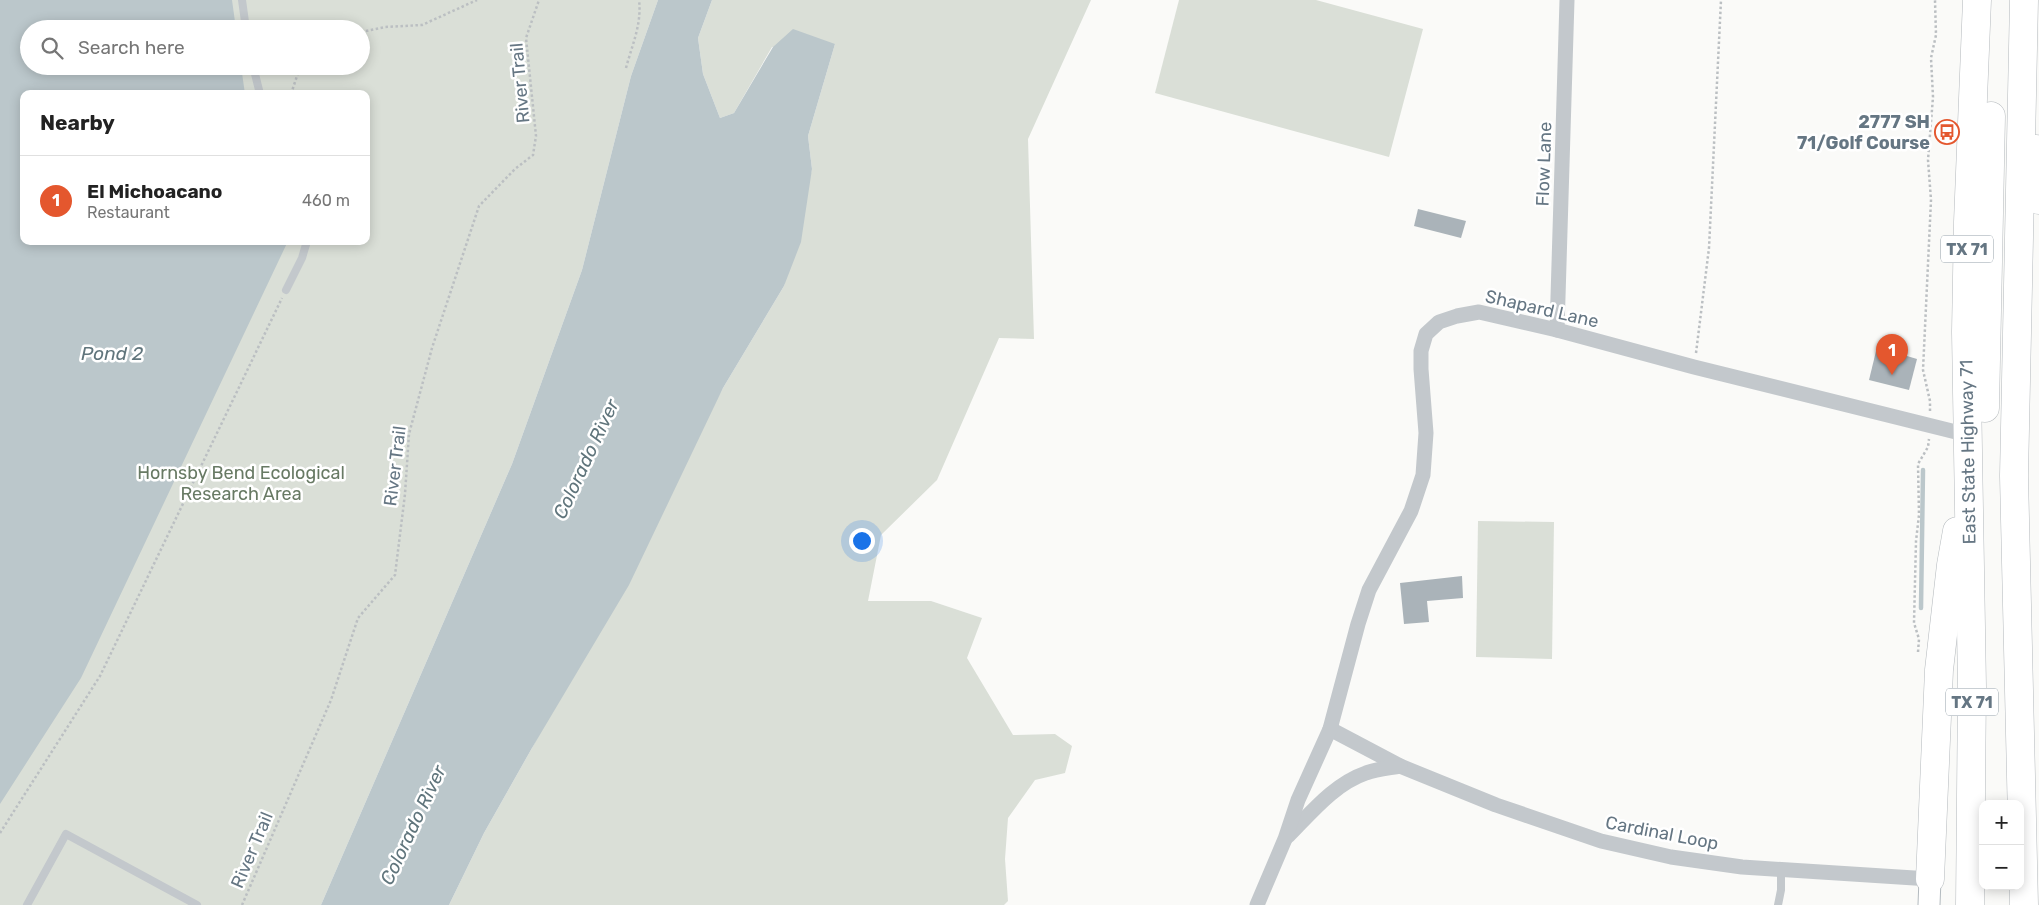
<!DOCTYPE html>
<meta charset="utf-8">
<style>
:root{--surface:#fff;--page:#f6f6f6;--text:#222;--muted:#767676;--line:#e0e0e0;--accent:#e4572e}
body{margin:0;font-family:Rubik,sans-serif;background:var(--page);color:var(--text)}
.controls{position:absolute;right:15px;bottom:15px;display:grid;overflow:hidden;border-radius:10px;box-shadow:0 2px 12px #0003}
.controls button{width:45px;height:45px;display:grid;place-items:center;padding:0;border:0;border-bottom:1px solid var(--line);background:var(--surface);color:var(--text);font:25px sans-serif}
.you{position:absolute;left:861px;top:540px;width:18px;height:18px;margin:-12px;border:4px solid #fff;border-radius:50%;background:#1a73e8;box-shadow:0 0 0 8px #1a73e833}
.badge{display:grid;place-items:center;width:32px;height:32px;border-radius:50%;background:var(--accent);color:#fff;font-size:16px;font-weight:700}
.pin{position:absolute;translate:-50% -41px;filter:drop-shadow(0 1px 2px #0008)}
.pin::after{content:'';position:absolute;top:26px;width:18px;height:15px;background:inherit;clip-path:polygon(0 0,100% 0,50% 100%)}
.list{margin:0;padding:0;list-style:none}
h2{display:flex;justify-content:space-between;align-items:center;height:65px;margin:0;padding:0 20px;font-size:21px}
h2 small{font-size:16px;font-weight:400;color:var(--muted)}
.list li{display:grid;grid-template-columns:32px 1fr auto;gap:15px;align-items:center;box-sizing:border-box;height:90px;padding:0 20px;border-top:1px solid var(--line)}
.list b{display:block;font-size:19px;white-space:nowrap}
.list p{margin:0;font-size:16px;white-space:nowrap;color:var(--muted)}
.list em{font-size:16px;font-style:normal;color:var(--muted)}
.icon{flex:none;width:28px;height:28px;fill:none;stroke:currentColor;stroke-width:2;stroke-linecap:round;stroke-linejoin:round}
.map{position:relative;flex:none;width:2039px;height:905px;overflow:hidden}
.search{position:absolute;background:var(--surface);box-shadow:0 2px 12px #0003;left:20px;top:20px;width:350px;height:55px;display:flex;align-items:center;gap:12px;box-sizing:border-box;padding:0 18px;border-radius:28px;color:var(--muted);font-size:19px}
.panel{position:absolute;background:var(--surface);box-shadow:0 2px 12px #0003;left:20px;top:90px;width:350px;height:155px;border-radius:10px}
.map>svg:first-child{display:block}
.green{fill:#dadfd7;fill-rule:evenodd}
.water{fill:#bbc7cb}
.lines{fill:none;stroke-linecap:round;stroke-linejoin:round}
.stream{stroke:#bbc7cb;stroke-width:4.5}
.building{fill:#aab3b9}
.secondary-casing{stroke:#b3babf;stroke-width:23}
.highway-casing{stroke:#b4b9bd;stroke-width:29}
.path{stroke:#bbbfc2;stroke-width:2.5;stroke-dasharray:2.5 2.5;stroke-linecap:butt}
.lane{stroke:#c3c8cc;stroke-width:8}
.street{stroke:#c3c8cc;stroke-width:15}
.secondary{stroke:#fff;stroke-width:21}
.highway{stroke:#fff;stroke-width:28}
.labels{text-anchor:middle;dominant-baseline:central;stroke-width:5;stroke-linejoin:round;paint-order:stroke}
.shield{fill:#fff;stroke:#939fa8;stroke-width:1}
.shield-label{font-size:16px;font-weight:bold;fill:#657683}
.street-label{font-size:18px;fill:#657683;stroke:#fff}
.poi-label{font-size:18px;font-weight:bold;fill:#657683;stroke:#fff;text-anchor:end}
.park-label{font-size:18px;fill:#687a64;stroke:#fff}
.water-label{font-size:19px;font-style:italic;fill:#60757c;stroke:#fff}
</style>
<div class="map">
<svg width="2039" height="905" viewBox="0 0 2039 905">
<rect width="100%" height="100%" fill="#fafaf8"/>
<g class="green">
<path d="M 0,0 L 658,0 L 631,76 L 582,270 L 512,464 L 321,905 L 0,905 ZM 29,29 L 361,29 L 361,66 L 29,66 ZM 24,94 L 366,94 L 366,241 L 24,241 Z"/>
<polygon points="712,0 1091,0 1028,139 1034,339 999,338 937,480 881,535 868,601 931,601 982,618 967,658 1013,735 1055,734 1072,746 1065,773 1035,780 1008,818 1005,859 1008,901 1004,905 449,905 484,833 532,748 723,388 784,286 812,169 808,136 835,44 772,47 734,113 720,118 703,74 698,38"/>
<polygon points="1179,0 1316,0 1423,29 1389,157 1155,93"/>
<polygon points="1478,521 1554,522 1552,659 1476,657"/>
</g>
<g class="water">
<polygon points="0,0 232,0 236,29 29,29 29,66 241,66 245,94 24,94 24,241 288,241 81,678 0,804"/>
<polygon points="658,0 712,0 698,38 703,74 720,118 734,113 773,47 793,29 835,44 808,136 812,169 801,242 784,286 723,388 629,585 532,748 484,833 449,905 321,905 512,464 582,270 631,76"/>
</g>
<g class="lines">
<polyline class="stream" points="1921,608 1923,470"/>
</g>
<g class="building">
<polygon points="1418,209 1466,221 1461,238 1414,226"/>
<polygon points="1877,347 1917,359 1909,390 1869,380"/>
<polygon points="1462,576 1463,598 1427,601 1429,622 1404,624 1400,583"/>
</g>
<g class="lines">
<defs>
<polyline id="secondary" points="1929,905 1930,879"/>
<g id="highway">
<polyline points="2024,0 2014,476 2024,905"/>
<polyline points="2036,149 2039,200"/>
<polyline points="1985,408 1991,116"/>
<polyline points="1930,879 1939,670 1951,565 1957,531"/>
<polyline points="1970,905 1972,687 1966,332 1968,222 1977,0"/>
</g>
</defs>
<use href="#secondary" class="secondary-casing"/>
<use href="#highway" class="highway-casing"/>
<g class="path">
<polyline points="361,32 385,27 422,25 477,0"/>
<path d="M 626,68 C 632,45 642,24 639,0"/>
<polyline points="291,94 299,70 303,66"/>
<polyline points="1696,353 1709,248 1721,0"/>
<polyline points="1930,411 1930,401 1923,370 1931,200 1928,160 1933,97 1931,58 1936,35 1935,0"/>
<polyline points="1918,652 1919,639 1914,623 1916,541 1919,515 1918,464 1928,447 1929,439"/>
<polyline points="0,833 100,676 282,298"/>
<polyline points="242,905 331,700 358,618 395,575 405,494 409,434 432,348 479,206 515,169 533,155 536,136 526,38 539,0"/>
</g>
<g class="lane">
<polyline points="242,0 246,29"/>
<polyline points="253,66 260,94"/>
<polyline points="286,290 302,258 307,241"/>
<polyline points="27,905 66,834 197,905"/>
<polyline points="1778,905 1781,890 1781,870"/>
</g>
<g class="street">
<polyline points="1557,330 1567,0"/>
<polyline points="1330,729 1400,766 1496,805 1601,841 1671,857 1742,867 1930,879"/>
<path d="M 1288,836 C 1311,813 1334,784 1366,773 C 1376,769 1389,768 1400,766"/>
<polyline points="1257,905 1285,839 1298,800 1330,729 1358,624 1369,590 1411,511 1423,475 1426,433 1421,369 1421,351 1426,334 1439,322 1457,316 1479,312 1557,330 1694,367 1968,435"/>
</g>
<use href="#secondary" class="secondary"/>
<use href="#highway" class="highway"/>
</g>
<defs>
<symbol id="bus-ring" viewBox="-11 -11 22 22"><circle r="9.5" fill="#fff" stroke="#e4572e" stroke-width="1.5"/><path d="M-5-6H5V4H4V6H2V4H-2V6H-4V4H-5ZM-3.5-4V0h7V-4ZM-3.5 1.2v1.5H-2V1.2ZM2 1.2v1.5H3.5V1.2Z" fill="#e4572e"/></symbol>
</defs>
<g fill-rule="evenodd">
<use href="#bus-ring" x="1933" y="118" width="28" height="28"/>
</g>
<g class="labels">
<g class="shield">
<rect x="1941" y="235.5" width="52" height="27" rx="4"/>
<rect x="1946" y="688.5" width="52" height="27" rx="4"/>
</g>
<g class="shield-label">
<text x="1967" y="249">TX 71</text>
<text x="1972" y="702">TX 71</text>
</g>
<g class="street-label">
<text transform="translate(520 83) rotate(-95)">River Trail</text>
<text transform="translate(1544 164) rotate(-88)">Flow Lane</text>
<text transform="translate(1542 309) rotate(13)">Shapard Lane</text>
<text transform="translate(1968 452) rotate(-91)">East State Highway 71</text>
<text transform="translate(395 466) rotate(-83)">River Trail</text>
<text transform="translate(1662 833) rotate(11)">Cardinal Loop</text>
<text transform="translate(252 850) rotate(-67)">River Trail</text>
</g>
<g class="poi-label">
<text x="1930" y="122">2777 SH<tspan x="1930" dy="21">71/Golf Course</tspan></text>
</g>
<g class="park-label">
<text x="241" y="473">Hornsby Bend Ecological<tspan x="241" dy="21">Research Area</tspan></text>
</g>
<g class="water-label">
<text x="112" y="353">Pond 2</text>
<text transform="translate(586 459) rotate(-65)">Colorado River</text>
<text transform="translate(413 825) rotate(-65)">Colorado River</text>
</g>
</g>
</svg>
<div class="controls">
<button>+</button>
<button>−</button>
</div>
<div class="you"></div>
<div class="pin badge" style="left:1892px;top:375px">1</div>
<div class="search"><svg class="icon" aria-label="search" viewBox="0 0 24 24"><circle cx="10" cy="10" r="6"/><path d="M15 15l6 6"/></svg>Search here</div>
<section class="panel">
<h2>Nearby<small></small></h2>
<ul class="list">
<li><span class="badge">1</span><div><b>El Michoacano</b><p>Restaurant</p></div><em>460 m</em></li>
</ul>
</section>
</div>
